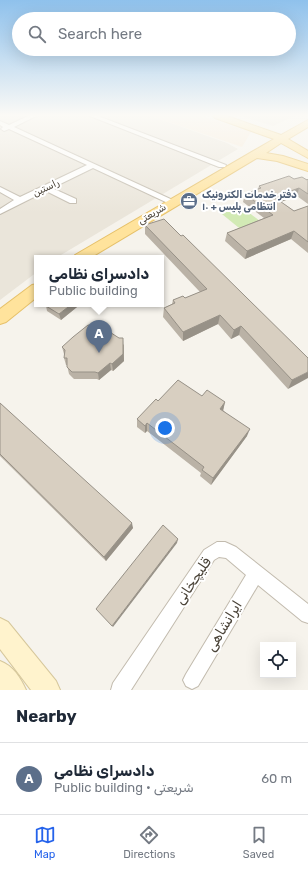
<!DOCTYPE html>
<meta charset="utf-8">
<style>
:root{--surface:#fff;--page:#f2f2f3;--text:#1f2937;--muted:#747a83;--line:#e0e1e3;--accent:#2563eb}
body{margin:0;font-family:Rubik,Vazirmatn,sans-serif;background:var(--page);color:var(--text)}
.controls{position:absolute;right:12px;bottom:12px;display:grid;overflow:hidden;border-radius:0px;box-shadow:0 4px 16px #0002}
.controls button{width:36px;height:36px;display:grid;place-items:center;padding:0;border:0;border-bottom:1px solid var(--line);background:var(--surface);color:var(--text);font:20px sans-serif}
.you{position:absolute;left:165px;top:428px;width:14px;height:14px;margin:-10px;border:3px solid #fff;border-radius:50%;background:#1a73e8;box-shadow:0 0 0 6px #1a73e833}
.badge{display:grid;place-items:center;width:26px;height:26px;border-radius:50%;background:var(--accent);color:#fff;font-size:13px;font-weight:700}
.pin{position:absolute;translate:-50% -33px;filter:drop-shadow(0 1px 2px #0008)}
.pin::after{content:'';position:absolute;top:21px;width:14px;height:12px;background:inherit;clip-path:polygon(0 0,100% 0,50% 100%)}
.popup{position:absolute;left:34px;top:255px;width:130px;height:52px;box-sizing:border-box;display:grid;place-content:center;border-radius:0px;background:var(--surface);filter:drop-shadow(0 1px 3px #0005);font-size:13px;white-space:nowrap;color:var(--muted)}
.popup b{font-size:15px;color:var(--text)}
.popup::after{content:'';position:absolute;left:50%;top:100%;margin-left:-8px;border:8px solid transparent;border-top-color:var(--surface)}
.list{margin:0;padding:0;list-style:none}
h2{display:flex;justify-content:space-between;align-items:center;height:52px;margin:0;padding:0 16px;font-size:17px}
h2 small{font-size:13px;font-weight:400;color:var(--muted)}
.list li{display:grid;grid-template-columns:26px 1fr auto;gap:12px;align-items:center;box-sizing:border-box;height:72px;padding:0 16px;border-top:1px solid var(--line)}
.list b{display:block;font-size:15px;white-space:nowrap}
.list p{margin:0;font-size:13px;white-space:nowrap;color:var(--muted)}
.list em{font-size:13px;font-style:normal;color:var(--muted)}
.icon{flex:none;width:22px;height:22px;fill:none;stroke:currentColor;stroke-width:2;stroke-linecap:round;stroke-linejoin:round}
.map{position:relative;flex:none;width:308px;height:690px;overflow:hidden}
.search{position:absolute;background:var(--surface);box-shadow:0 4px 16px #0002;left:12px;right:12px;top:12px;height:44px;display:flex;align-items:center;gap:10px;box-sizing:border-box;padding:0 14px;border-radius:22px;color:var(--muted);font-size:15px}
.sheet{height:124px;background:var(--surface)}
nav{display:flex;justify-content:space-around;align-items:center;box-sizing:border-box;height:56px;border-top:1px solid var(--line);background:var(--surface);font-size:11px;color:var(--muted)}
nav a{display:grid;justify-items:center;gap:2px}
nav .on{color:var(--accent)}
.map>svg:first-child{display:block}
.residential{fill:#eae5da}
.commercial{fill:#f7ead8}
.green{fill:#d2eab5}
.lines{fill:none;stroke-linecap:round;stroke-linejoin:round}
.street-casing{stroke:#c2bbae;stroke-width:2}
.secondary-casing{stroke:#d6c79b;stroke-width:2}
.primary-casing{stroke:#e6c16a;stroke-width:2}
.street{fill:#fff;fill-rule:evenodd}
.secondary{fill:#fff3cd;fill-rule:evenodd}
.primary{fill:#ffe39c;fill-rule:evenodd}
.wall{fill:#bab2a6}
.shaded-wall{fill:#979187}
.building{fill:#d8cfc1;stroke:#979187}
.labels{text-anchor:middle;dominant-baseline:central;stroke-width:4;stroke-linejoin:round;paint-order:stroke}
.far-street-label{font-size:10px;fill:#4b4439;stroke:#fff}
.far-service-label{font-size:10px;font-weight:bold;fill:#4e5e75;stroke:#fff;text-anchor:start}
.near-street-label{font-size:14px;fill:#4b4439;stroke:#fff}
</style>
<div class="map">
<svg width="308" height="690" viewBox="0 0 308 690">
<rect width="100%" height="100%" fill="#f6f3ec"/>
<g class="residential">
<polygon points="0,116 151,116 227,143 238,149 56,258 37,258 37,272 0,300"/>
<polygon points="241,116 294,116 273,126"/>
</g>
<polygon class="commercial" points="151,116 202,116 251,132 242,147"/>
<polygon class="green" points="236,203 264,224 244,232 217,210"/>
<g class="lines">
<defs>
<g id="street">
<polygon points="28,116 36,116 14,127 177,202 176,204 170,204 93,168 52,188 76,199 76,203 70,203 46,191 0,214 0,209 14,200 0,192 0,187 20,197 87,165 9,129 4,131 1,129 3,127 0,125 0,121 9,125"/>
<polygon points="90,116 98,116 226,165 225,167 219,167"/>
<polygon points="217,542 225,542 236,547 308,604 308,623 302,621 258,585 198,686 192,689 186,686 183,680 186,674 246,575 226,558 219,557 214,560 131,690 111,690 113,683 204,550"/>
</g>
<g id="secondary">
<polygon points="0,618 8,622 56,681 60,690 31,690 0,649"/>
<path d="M 0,661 C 13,666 20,677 26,690 L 0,690 Z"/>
</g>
<g id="primary">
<polygon points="213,116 227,116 281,135 308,120 308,127 288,139 308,151 308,158 281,143 266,153 283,156 308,164 308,171 277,161 257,158 90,258 73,258 75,255 274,139 215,118"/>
<polygon points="37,284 37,297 6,322 0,324 0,309 32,285"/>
</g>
</defs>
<use href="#street" class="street-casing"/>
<use href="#secondary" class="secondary-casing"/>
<use href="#primary" class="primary-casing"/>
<use href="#street" class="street"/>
<use href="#secondary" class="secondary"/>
<use href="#primary" class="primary"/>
</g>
<g class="wall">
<polygon points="294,179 308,179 308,204 297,196 281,202 294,211 308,206 308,253 291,239 245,259 225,241 227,233 264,218 243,202 245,194 258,189 259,186"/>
<polygon points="145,225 181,236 308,358 288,389 239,335 231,339 218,324 183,341 163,317 164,308 172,304 173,300 185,298 200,292 145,234"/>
<polygon points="48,304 76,304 77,307 61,320 47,311 46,306"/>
<polygon points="106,326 106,329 124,345 124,361 113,371 111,370 99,380 97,379 74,379 69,374 67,365 66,365 64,358 65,355 64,354 62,347"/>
<polygon points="202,396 225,402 223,410 247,436 211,485 200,476 201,473 147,431 145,433 137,427 137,419 158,401"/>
<polygon points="0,403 133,528 106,561 0,456"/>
</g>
<g class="shaded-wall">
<polygon points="299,188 297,196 272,205 274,197"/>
<polygon points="294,231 291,239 245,259 247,251"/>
<polygon points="72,304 76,304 77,307 61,320 59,314"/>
<polygon points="220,315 218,324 183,341 183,332"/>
<polygon points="241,326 239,335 231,339 234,330"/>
<polygon points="123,338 124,361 113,371 112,364"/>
<polygon points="110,363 111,370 99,380 98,373"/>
<polygon points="308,372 308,378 288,389 292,380"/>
<polygon points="225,402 223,411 220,409"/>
<polygon points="147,423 147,431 145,433 145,426"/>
<polygon points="250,429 247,436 211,485 213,478"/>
<polygon points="132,523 133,528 106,561 104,557"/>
<polygon points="178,539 177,543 113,627 112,626"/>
</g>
<g class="building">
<polygon points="289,176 294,179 302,177 307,180 308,179 308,194 299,188 274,197 294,211 308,206 308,242 294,231 247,251 227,233 273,215 245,194 261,188 259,186"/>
<polygon points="164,219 181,236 183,235 308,358 308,372 292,380 241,326 234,330 220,315 183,332 164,308 175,303 173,300 183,296 185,298 207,289 145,225"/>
<polygon points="48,304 72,304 59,314 46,306"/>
<polygon points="88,325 106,326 105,329 119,338 123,338 123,354 112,364 110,363 98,373 95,372 72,372 67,367 67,358 64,358 65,350 62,347 73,337"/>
<polygon points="178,380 202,396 207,390 225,402 220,409 250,429 213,478 202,470 204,467 147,423 145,426 137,419 156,399 158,401"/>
<polygon points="0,403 132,523 104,557 0,454"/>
<polygon points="163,525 178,539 112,626 96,609"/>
</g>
<linearGradient id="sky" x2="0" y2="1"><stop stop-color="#8fc1ec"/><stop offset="0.54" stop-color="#fbfaf6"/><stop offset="1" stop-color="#fbfaf6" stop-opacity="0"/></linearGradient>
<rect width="308" height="213" fill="url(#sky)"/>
<defs>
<symbol id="office-disc" viewBox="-11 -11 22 22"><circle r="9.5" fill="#5c6f8a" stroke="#fff"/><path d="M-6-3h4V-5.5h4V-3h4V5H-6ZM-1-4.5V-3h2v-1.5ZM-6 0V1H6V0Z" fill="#fff"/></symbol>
</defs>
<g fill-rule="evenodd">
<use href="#office-disc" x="179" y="191" width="20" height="20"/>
</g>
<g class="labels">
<g class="far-street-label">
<text transform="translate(46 188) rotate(-26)">راستین</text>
<text transform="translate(152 214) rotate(-31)">شریعتی</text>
</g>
<g class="far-service-label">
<text x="202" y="195">دفتر خدمات الکترونیک<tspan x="202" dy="12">انتظامی پلیس + ۱۰</tspan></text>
</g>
<g class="near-street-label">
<text transform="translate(193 581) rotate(-56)">قلیچخانی</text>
<text transform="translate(224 626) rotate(-59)">ایرانشاهی</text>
</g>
</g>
</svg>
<div class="controls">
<button><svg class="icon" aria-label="locate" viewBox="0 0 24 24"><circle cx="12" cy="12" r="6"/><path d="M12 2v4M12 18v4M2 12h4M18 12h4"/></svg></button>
</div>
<div class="you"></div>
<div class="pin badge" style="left:99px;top:353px;background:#5c6f8a">A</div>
<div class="popup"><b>دادسرای نظامی</b>Public building</div>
<div class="search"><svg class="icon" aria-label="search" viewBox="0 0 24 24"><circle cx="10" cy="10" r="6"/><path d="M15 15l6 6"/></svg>Search here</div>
</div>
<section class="sheet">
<h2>Nearby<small></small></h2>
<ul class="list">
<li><span class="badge" style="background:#5c6f8a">A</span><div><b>دادسرای نظامی</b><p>Public building · شریعتی</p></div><em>60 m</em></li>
</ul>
</section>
<nav>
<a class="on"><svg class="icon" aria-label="map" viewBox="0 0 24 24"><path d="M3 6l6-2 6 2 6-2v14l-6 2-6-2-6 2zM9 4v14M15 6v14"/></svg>Map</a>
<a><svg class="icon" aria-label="directions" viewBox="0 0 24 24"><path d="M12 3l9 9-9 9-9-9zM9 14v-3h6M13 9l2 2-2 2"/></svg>Directions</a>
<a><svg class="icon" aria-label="saved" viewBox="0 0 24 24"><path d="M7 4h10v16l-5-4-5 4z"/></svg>Saved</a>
</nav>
